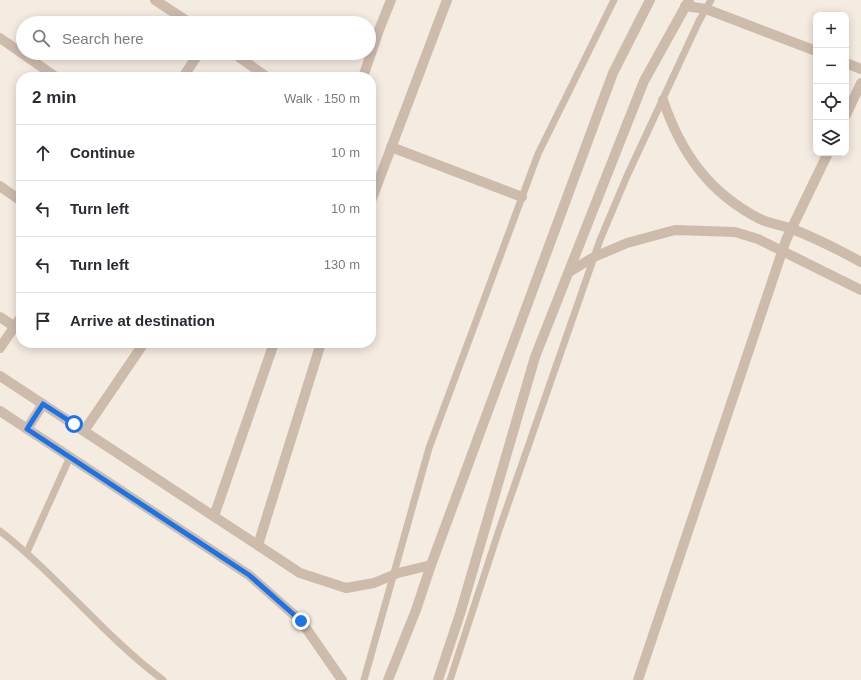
<!DOCTYPE html>
<meta charset="utf-8">
<style>
:root{--surface:#fff;--page:#f7f7f7;--text:#2b2b33;--muted:#7c7c81;--line:#e1e1e2}
body{margin:0;font-family:Arial,sans-serif;background:var(--page);color:var(--text)}
.controls{position:absolute;right:12px;top:12px;display:grid;overflow:hidden;border-radius:8px;box-shadow:0 2px 10px #0003}
.controls button{width:36px;height:36px;display:grid;place-items:center;padding:0;border:0;border-bottom:1px solid var(--line);background:var(--surface);color:var(--text);font:20px sans-serif}
.stop{position:absolute;width:12px;height:12px;margin:-9px;border:3px solid #1a73e8;border-radius:50%;background:#fff}
.stop.end{background:#1a73e8;border-color:#fff;box-shadow:0 1px 4px #0008}
.list{margin:0;padding:0;list-style:none}
h2{display:flex;justify-content:space-between;align-items:center;height:52px;margin:0;padding:0 16px;font-size:17px}
h2 small{font-size:13px;font-weight:400;color:var(--muted)}
.list li{display:grid;grid-template-columns:26px 1fr auto;gap:12px;align-items:center;box-sizing:border-box;height:56px;padding:0 16px;border-top:1px solid var(--line)}
.list b{display:block;font-size:15px;white-space:nowrap}
.list em{font-size:13px;font-style:normal;color:var(--muted)}
.icon{flex:none;width:22px;height:22px;fill:none;stroke:currentColor;stroke-width:2;stroke-linecap:round;stroke-linejoin:round}
.map{position:relative;flex:none;width:861px;height:680px;overflow:hidden}
.search{position:absolute;background:var(--surface);box-shadow:0 2px 10px #0003;left:16px;top:16px;width:360px;height:44px;display:flex;align-items:center;gap:10px;box-sizing:border-box;padding:0 14px;border-radius:22px;color:var(--muted);font-size:15px}
.panel{position:absolute;background:var(--surface);box-shadow:0 2px 10px #0003;left:16px;top:72px;width:360px;height:276px;border-radius:16px}
.map>svg:first-child{display:block}
.lines{fill:none;stroke-linecap:round;stroke-linejoin:round}
.service{stroke:#cdbbac;stroke-width:7}
.minor{stroke:#cdbbac;stroke-width:10}
.tertiary{stroke:#cdbbac;stroke-width:10}
.route{stroke:#1a73e8;stroke-width:5}
</style>
<div class="map">
<svg width="861" height="680" viewBox="0 0 861 680">
<rect width="100%" height="100%" fill="#f4ebe1"/>
<g class="lines">
<g class="service">
<path d="M 0,531 C 58,576 104,636 163,680"/>
<polyline points="27,552 70,457"/>
<polyline points="364,680 429,448 538,154 614,0"/>
<polyline points="450,680 499,530 600,240 627,176 699,21 711,0"/>
</g>
<g class="minor">
<polyline points="155,0 190,23"/>
<polyline points="685,6 706,9 816,51"/>
<polyline points="0,38 56,77"/>
<polyline points="233,53 267,77"/>
<polyline points="846,63 861,69"/>
<polyline points="183,77 199,53"/>
<polyline points="363,77 379,30 391,0"/>
<polyline points="846,115 861,83"/>
<polyline points="391,147 522,197"/>
<polyline points="0,186 21,201"/>
<polyline points="371,201 447,0"/>
<polyline points="0,317 15,327"/>
<polyline points="0,348 21,317"/>
<polyline points="0,376 300,573 346,588 374,583 398,573 431,565"/>
<polyline points="0,411 249,575 301,621 342,680"/>
<polyline points="27,429 43,404"/>
<polyline points="84,431 144,343"/>
<polyline points="214,516 274,343"/>
<polyline points="258,545 321,343"/>
<polyline points="638,680 786,240 828,153"/>
</g>
<g class="tertiary">
<path d="M 663,100 C 681,153 709,193 760,219 C 770,224 782,225 792,229 C 816,238 839,250 861,262"/>
<polyline points="569,272 594,257 627,243 675,230 735,232 758,239 861,290"/>
<polyline points="388,680 416,610 431,565 613,73 650,0"/>
<polyline points="438,680 460,614 535,357 644,81 689,0"/>
</g>
</g>
<g class="lines">
<polyline class="route" points="74,424 43,404 27,429 249,575 301,621"/>
</g>
</svg>
<div class="controls">
<button>+</button>
<button>−</button>
<button><svg class="icon" aria-label="locate" viewBox="0 0 24 24"><circle cx="12" cy="12" r="6"/><path d="M12 2v4M12 18v4M2 12h4M18 12h4"/></svg></button>
<button><svg class="icon" aria-label="layers" viewBox="0 0 24 24"><path d="M12 4l9 5-9 5-9-5zM3 14l9 5 9-5"/></svg></button>
</div>
<div class="stop" style="left:74px;top:424px"></div>
<div class="stop end" style="left:301px;top:621px"></div>
<div class="search"><svg class="icon" aria-label="search" viewBox="0 0 24 24"><circle cx="10" cy="10" r="6"/><path d="M15 15l6 6"/></svg>Search here</div>
<section class="panel">
<h2>2 min<small>Walk · 150 m</small></h2>
<ul class="list">
<li><svg class="icon" aria-label="ahead" viewBox="0 0 24 24"><path d="M12 20V5M6 11l6-6 6 6"/></svg><div><b>Continue</b></div><em>10 m</em></li>
<li><svg class="icon" aria-label="left" viewBox="0 0 24 24"><path d="M17 20v-9H6M10 6l-5 5 5 5"/></svg><div><b>Turn left</b></div><em>10 m</em></li>
<li><svg class="icon" aria-label="left" viewBox="0 0 24 24"><path d="M17 20v-9H6M10 6l-5 5 5 5"/></svg><div><b>Turn left</b></div><em>130 m</em></li>
<li><svg class="icon" aria-label="arrive" viewBox="0 0 24 24"><path d="M6 21V4h12l-3 4 3 4H6"/></svg><div><b>Arrive at destination</b></div></li>
</ul>
</section>
</div>
